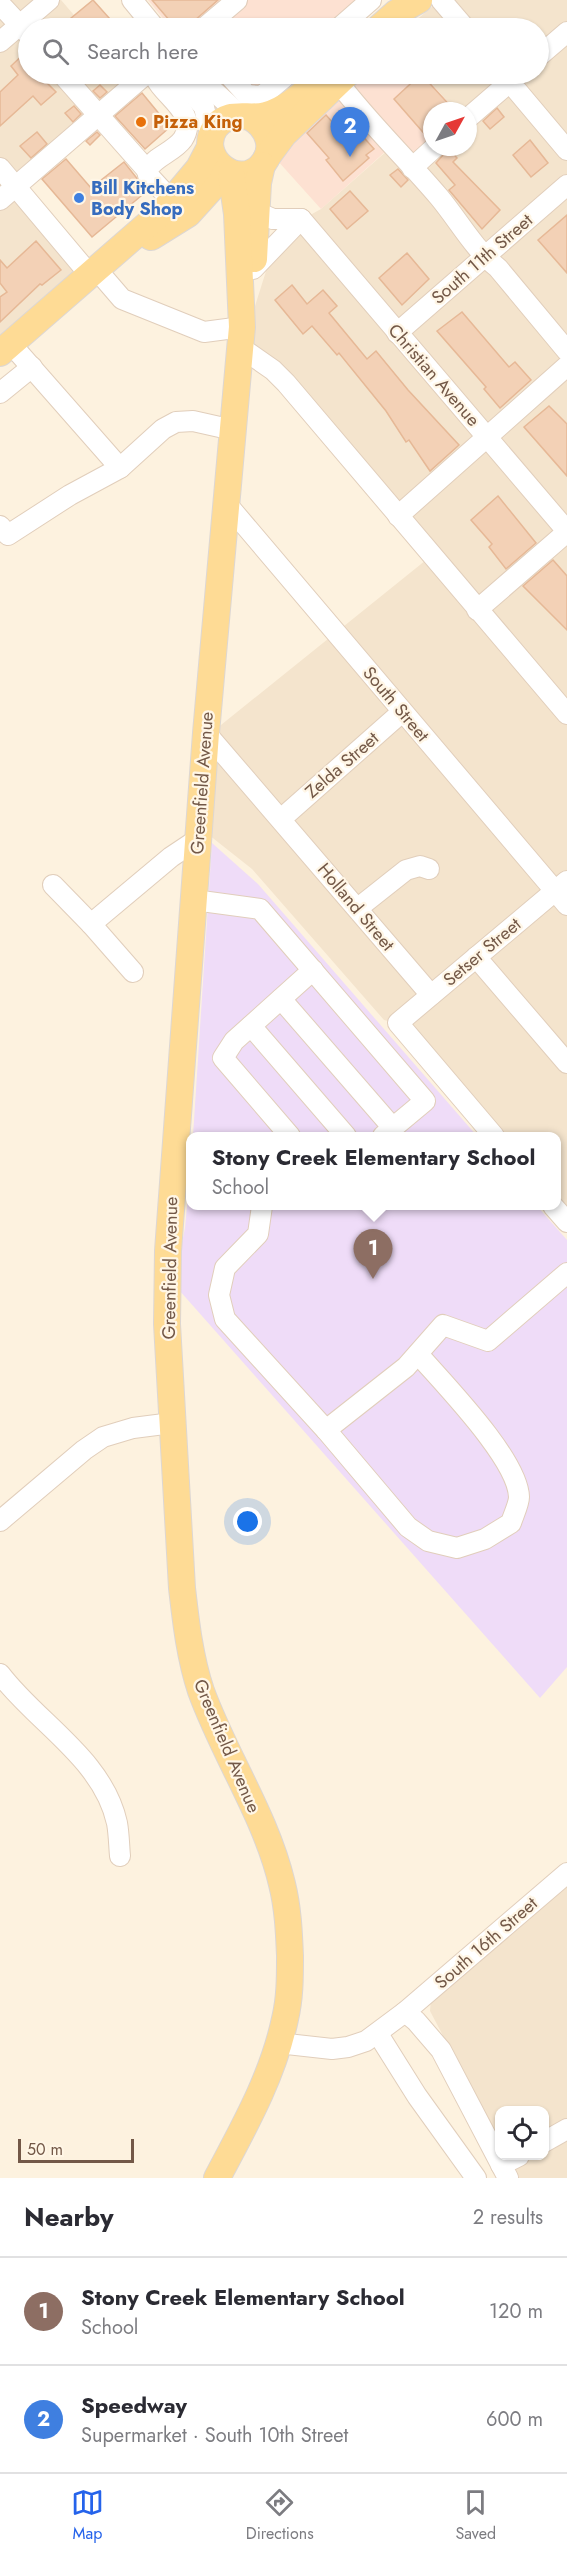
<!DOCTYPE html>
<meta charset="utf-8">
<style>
:root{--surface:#fff;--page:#f2f2f3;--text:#2b2b33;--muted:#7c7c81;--line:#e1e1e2;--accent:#2563eb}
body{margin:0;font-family:Jost,sans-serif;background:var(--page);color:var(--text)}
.controls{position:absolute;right:18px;bottom:18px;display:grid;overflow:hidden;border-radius:12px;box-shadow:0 2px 4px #0004}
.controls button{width:54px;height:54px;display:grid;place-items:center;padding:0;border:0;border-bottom:2px solid var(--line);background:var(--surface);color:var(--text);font:30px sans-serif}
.compass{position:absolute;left:423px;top:102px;width:54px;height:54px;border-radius:50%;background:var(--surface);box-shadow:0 2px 4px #0004;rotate:50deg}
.scale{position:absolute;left:18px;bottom:15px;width:116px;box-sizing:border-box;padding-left:6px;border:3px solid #735847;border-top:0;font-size:16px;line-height:21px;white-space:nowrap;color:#735847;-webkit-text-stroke:4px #fff6e6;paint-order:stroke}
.you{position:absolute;left:248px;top:1522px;width:21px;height:21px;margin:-15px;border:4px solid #fff;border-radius:50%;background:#1a73e8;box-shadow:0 0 0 9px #1a73e833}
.badge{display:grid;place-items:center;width:39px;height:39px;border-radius:50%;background:var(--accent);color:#fff;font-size:20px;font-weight:700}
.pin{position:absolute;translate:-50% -50px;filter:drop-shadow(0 2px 3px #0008)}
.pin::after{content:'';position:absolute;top:32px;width:21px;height:18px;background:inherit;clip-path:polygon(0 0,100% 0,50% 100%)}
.popup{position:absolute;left:186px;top:1132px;width:375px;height:78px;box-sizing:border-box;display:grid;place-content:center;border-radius:12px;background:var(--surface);filter:drop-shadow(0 2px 4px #0005);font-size:20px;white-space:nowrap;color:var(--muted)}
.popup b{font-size:22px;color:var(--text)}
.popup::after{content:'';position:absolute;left:50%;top:100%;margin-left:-12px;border:12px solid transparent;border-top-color:var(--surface)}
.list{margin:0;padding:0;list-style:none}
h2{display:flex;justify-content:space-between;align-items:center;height:78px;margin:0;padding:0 24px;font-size:26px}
h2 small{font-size:20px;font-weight:400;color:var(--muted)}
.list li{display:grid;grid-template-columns:39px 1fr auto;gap:18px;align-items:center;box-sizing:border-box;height:108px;padding:0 24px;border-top:2px solid var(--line)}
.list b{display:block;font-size:22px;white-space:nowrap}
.list p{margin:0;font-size:20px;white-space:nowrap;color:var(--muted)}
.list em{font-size:20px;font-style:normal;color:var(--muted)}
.icon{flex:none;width:33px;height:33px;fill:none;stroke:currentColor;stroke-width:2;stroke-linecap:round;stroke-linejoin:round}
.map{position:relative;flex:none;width:567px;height:2178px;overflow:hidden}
.search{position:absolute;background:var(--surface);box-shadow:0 2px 4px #0004;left:18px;right:18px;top:18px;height:66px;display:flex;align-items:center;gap:15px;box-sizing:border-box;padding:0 21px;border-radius:33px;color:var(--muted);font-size:22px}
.sheet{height:294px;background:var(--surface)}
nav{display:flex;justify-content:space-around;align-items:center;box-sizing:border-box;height:84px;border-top:2px solid var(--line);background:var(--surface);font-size:16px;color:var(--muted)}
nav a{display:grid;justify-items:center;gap:3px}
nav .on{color:var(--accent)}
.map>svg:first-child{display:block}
.residential{fill:#f4e4cd}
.commercial{fill:#fde1d2}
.education{fill:#efdcf8}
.building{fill:#f3d1b6;stroke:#e6b896;stroke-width:1.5}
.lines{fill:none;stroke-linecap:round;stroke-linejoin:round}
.minor-casing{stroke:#e1cebb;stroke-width:22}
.major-casing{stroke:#ddd7d3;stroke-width:28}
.minor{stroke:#fff;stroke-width:20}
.major{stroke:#fedb95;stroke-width:26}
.food-dot{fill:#e8710a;stroke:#fff6e6;stroke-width:2}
.shop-dot{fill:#3f7fe0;stroke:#fff6e6;stroke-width:2}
.labels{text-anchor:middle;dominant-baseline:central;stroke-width:4.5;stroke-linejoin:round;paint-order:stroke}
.food-label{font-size:18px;font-weight:bold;fill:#c56008;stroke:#fff6e6;text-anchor:start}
.shop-label{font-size:18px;font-weight:bold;fill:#366cbe;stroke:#fff6e6;text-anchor:start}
.street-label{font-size:18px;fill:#735847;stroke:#fff6e6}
</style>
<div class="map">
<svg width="567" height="2178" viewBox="0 0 567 2178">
<rect width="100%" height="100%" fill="#fdf2df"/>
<g class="residential">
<polygon points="0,0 61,0 85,28 28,28 28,74 123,74 131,83 9,185 78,272 0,339"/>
<polygon points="440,0 567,0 567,1208 556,1195 556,1136 507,1136 416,1028 384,1020 252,869 209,835 216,729 436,552 253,346 250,322 267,268 274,253 312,214 321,209 397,142 432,147 468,147 468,111 456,111 423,74 538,74 538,28 407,28"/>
<polygon points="567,1883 567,2178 518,2178 507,2156 544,2156 544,2110 500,2110 499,2142 430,2011 431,1999"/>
</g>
<g class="commercial">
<polygon points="148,0 381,0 348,28 171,28"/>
<polygon points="215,74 296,74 243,97"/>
<polygon points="353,74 423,74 456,111 432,111 432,144 413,161 396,142 321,209 277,160"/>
</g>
<g class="education">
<polygon points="212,843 258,884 477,1136 193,1136"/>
<polygon points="190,1173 190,1206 537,1206 567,1240 567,1667 540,1698 179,1290 177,1268 185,1228"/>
</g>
<g class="building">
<polygon points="93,0 118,28 59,28"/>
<polygon points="152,0 218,0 186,28 176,28"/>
<polygon points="28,50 28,74 38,74 56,92 41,105 33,96 0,126 0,92 18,75 11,66"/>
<polygon points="421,74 455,111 432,111 432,135 428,138 394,99"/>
<polygon points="100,85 107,92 100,98 93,91"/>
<polygon points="142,93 170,127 145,149 115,116"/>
<polygon points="74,106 81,114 73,122 65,113"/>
<polygon points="497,108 504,117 490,129 483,121"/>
<polygon points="326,115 349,141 359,132 374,149 366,155 369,158 343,181 326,160 329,158 307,133"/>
<polygon points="37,132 47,144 31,158 20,146"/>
<polygon points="97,132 100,135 90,145 86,141"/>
<polygon points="530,140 548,163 531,177 513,155"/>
<polygon points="447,147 457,158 453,162 500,210 482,229 449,190 455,185 436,163 443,155"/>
<polygon points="66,159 91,188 124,162 147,191 92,237 42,179"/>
<polygon points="398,169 408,180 401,187 390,175"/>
<polygon points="350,191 368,211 347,229 330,209"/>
<polygon points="567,215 567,273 538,240"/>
<polygon points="36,241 61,270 42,285 40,284 0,322 0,297 7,292 0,283 0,260 7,268"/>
<polygon points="407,253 429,279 402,305 379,278"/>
<polygon points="292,285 307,304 323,290 337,306 329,313 367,359 376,351 408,390 459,445 430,471 409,440 406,442 386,411 339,353 337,355 312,326 303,334 275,300"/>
<polygon points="462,312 509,367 515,362 531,380 500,408 484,389 486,387 437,331"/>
<polygon points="549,406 567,424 567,476 524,427"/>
<polygon points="498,496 536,543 506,569 489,547 492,544 471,520"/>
<polygon points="553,560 567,576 567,630 523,586"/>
</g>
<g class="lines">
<defs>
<g id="minor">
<polyline points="132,0 155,28"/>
<polyline points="441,0 465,28"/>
<polyline points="0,4 27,33"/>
<polyline points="204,28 237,0"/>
<polyline points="339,28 371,0"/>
<polyline points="0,42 49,0"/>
<polyline points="538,57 567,32"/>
<polyline points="62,74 147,170"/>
<path d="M 154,74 C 160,95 200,112 183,139 C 174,152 155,156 147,170 L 148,175 L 172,201"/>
<polyline points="175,74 204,107 211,137"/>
<polyline points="195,74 240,115"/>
<polyline points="228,74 247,95 262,96 288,74"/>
<polyline points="503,74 567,150"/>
<path d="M 338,82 C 369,123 406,158 439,197 C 459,221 473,248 498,268 L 567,351"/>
<polyline points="468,118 519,74"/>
<polyline points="0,168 90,275"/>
<polyline points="412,168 435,147"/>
<polyline points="0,200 146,74"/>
<polyline points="257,212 273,219 301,219"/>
<polyline points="301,219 567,531"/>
<polyline points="253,269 301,219"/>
<polyline points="97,270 122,299 204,332 242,327"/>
<polyline points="397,333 567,185"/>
<polyline points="11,344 120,468"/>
<polyline points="240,347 273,370 286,383 567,714"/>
<polyline points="0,393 32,367"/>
<polyline points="226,503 567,905"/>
<polyline points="398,516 567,366"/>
<polyline points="0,526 8,535 70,495 120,468 163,429 176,422 193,421 233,430"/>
<polyline points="477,610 567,532"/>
<polyline points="206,733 431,995"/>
<polyline points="281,819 402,712"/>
<polyline points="53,885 91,924"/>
<polyline points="194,900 260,909 425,1101 383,1136"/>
<polyline points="358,908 406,870 420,866 429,869"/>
<polyline points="476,957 567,1063"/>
<polyline points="133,972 91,924 171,857 198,839"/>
<polyline points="281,999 393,1128"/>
<polyline points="251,1026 346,1136"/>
<polyline points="290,1136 223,1058 234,1041 313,970"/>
<polyline points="494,1136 398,1023 567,881"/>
<polyline points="262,1206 258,1234 225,1268 219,1295 225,1319 326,1430 406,1367 443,1325 488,1341 567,1273"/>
<polyline points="553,1206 567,1222"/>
<path d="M 326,1430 L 408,1527 L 428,1541 L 457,1548 L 485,1539 L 511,1523 C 513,1516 519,1504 519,1497 C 518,1459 443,1383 418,1354"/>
<polyline points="0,1521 84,1450 103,1437 133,1428 172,1423"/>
<path d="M 0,1674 C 37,1723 103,1759 117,1823 C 119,1834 119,1845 120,1856"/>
<polyline points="405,2012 416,2021 441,2050 508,2178"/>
<polyline points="378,2034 417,2096 476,2178"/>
<polyline points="278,2043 332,2049 348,2047 366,2041 405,2012 567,1873"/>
<polyline points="544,2142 567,2129"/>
<polyline points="501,2165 519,2156"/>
</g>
<g id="major">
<polyline points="379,28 396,13 419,0"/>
<path d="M 250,117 C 268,127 277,149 261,166 C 237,191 196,156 215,128 C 228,109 248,120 266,115 C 289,109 308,89 326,74"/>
<polyline points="267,157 284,134 347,74"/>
<polyline points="151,237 188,214 227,171"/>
<polyline points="254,259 258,183 262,165"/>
<polyline points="0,353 163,211 199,168 210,147"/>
<path d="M 217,2178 C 244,2127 273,2076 285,2019 C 290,1998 290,1978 290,1956 C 289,1932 288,1908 282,1884 C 266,1816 225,1757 201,1691 C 190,1658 186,1623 182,1588 L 167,1324 L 168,1251 L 206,733 L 242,327 L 237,214 L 231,173"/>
</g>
</defs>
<use href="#minor" class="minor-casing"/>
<use href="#major" class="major-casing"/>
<use href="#minor" class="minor"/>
<use href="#major" class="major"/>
</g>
<circle class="food-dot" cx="141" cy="122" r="6"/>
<circle class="shop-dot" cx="79" cy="198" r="6"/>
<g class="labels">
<g class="food-label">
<text x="153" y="122">Pizza King</text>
</g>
<g class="shop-label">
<text x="91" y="188">Bill Kitchens<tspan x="91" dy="21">Body Shop</tspan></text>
</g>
<g class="street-label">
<text transform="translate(482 259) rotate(-41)">South 11th Street</text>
<text transform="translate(434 375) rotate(49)">Christian Avenue</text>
<text transform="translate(396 704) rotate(50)">South Street</text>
<text transform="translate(342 765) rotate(-41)">Zelda Street</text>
<text transform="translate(202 783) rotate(-86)">Greenfield Avenue</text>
<text transform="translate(356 907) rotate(50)">Holland Street</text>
<text transform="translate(482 952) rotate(-40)">Setser Street</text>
<text transform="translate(170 1268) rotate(-89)">Greenfield Avenue</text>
<text transform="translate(227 1746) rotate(67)">Greenfield Avenue</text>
<text transform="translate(486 1943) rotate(-41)">South 16th Street</text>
</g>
</g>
</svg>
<div class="controls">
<button><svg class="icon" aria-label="locate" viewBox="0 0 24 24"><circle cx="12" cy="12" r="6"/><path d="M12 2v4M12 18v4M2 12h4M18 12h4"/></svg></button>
</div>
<svg class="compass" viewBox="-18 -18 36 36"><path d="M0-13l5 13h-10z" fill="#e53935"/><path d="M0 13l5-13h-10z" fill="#7c7c81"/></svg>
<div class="scale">50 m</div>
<div class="you"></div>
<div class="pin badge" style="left:373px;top:1279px;background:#8d6e63">1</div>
<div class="popup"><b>Stony Creek Elementary School</b>School</div>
<div class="pin badge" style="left:350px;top:157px;background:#3f7fe0">2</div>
<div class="search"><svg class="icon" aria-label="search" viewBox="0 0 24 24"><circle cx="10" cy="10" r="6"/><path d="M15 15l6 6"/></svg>Search here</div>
</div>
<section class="sheet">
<h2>Nearby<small>2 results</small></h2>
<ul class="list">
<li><span class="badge" style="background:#8d6e63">1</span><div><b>Stony Creek Elementary School</b><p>School</p></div><em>120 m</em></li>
<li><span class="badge" style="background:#3f7fe0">2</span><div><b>Speedway</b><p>Supermarket · South 10th Street</p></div><em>600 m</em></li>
</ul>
</section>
<nav>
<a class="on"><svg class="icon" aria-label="map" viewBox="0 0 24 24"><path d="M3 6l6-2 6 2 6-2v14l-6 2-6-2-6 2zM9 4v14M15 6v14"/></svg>Map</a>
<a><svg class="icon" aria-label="directions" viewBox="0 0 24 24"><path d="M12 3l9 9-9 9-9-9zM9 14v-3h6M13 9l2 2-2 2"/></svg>Directions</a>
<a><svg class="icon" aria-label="saved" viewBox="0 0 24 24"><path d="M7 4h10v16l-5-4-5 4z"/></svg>Saved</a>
</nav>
